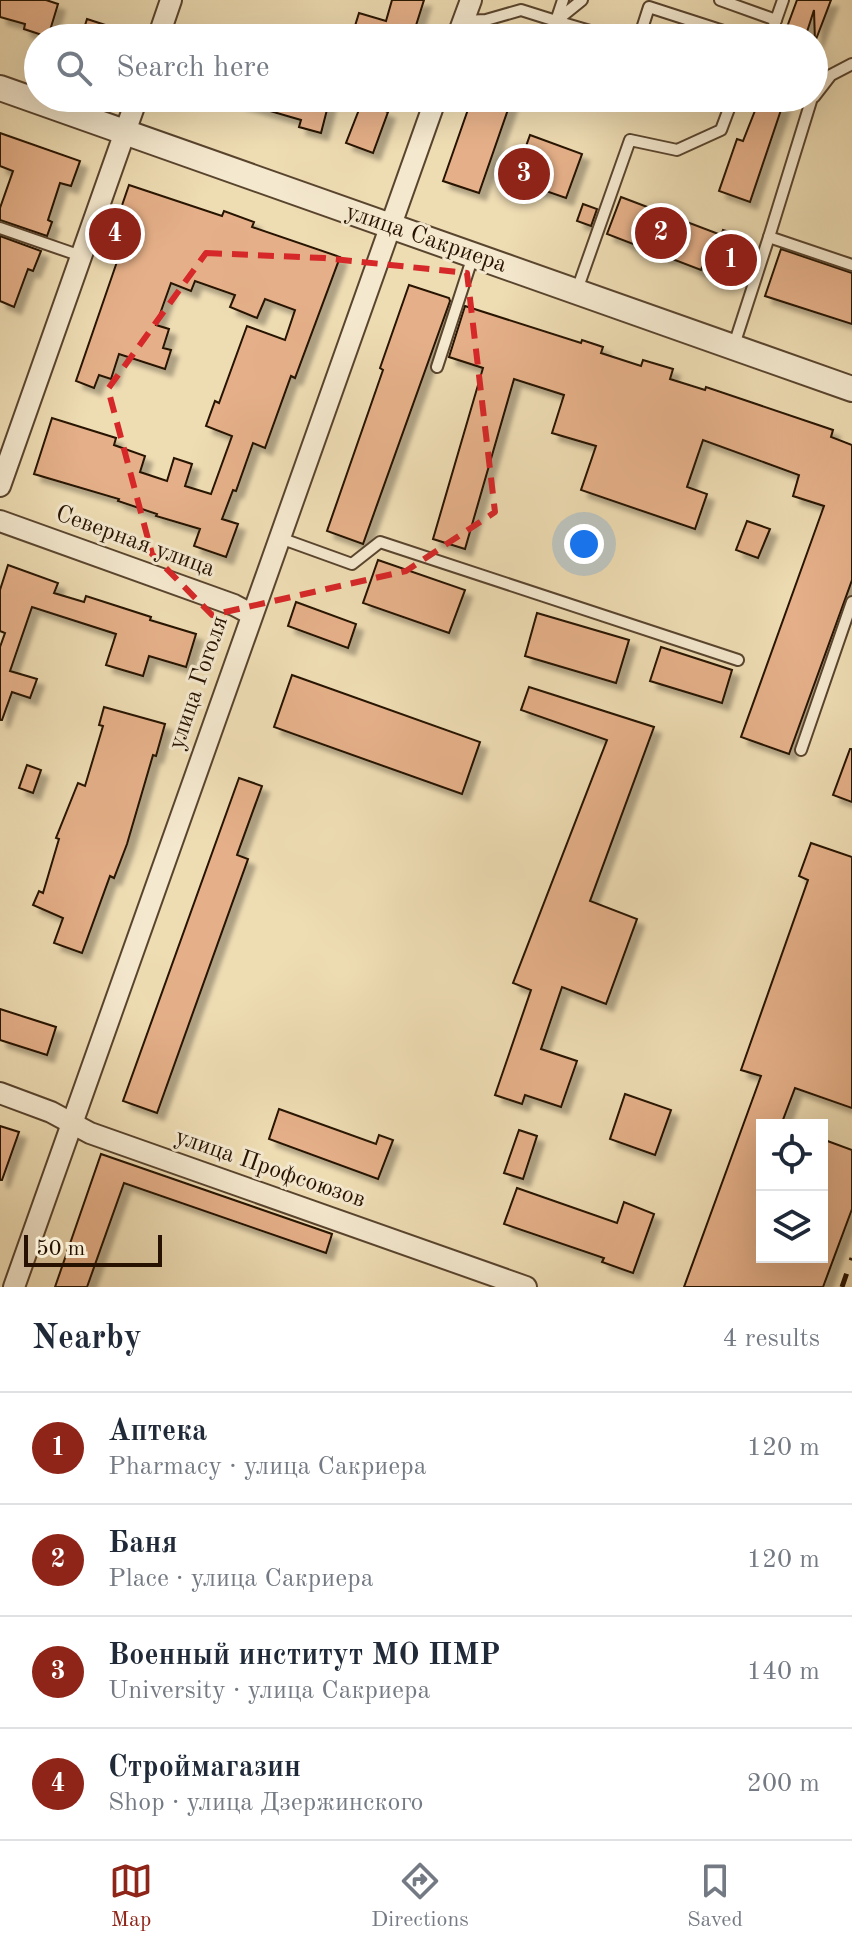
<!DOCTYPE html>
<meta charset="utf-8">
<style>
:root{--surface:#fff;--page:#f2f2f3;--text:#1f2937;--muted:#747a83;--line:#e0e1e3;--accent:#8f2418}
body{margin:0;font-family:"Old Standard TT",serif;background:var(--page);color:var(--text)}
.controls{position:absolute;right:24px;bottom:24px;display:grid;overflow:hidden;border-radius:0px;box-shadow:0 8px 32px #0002}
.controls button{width:72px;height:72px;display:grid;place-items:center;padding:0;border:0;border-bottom:2px solid var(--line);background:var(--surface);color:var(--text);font:40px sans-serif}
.scale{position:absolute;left:24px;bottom:20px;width:138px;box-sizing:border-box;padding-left:8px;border:4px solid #271201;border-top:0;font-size:22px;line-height:28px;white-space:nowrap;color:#271201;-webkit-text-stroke:6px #f4e8ce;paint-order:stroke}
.you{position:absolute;left:584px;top:544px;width:28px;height:28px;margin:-20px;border:6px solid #fff;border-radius:50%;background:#1a73e8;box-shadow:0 0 0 12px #1a73e833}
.badge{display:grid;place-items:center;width:52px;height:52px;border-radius:50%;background:var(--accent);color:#fff;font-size:26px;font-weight:700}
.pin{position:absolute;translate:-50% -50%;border:4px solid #fff;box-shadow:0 2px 8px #0006}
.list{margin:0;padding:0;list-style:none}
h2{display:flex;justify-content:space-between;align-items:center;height:104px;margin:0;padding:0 32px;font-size:34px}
h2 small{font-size:26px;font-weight:400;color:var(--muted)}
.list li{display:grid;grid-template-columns:52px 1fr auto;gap:24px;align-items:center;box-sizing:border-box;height:112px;padding:0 32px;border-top:2px solid var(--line)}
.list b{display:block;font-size:30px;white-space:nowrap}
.list p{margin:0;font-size:26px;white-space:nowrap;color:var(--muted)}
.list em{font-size:26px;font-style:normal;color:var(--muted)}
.icon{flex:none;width:44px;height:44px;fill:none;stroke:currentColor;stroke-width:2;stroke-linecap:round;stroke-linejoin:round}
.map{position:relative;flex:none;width:852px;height:1287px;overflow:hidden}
.search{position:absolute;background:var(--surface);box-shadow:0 8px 32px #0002;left:24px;right:24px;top:24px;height:88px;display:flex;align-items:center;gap:20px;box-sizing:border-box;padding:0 28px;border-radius:44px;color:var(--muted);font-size:30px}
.sheet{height:552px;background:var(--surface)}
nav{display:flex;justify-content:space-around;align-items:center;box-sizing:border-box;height:112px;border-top:2px solid var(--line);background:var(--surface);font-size:22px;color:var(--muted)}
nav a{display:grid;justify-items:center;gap:4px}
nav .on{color:var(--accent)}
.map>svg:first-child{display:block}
.building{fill:#e5b089;stroke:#271201;stroke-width:2;filter:url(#shadow)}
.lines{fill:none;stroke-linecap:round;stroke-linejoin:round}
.service-casing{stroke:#59442e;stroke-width:14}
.minor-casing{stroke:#59442e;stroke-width:24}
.tertiary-casing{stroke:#59442e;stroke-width:28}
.service{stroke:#f4e8ce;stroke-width:10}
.minor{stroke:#f4e8ce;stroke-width:20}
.tertiary{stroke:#f4e8ce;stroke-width:24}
.rail{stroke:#271201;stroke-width:5;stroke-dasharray:14 14;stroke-linecap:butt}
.marked{fill:none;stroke:#d62828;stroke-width:6;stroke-dasharray:16 10;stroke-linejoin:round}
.labels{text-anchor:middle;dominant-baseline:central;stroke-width:6;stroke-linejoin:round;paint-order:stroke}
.street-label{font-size:24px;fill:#271201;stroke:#f4e8ce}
</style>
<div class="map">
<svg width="852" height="1287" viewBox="0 0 852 1287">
<defs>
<filter id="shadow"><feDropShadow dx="7" dy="7" stdDeviation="2" flood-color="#0004"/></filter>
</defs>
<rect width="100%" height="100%" fill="#eedcb3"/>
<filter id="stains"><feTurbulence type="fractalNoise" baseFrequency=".0025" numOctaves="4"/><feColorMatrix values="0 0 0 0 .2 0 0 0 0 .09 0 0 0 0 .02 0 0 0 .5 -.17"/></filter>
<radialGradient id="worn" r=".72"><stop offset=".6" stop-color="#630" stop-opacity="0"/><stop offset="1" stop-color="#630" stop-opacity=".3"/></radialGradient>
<g class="building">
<polygon points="0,0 46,0 58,4 48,37 24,29 25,24 0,17"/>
<polygon points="392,0 424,0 412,38 379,38 380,35 355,26 359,13 386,21"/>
<polygon points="797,0 831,0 815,42 814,10 805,38 783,38"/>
<polygon points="87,19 136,35 135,38 81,38"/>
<polygon points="240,98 330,98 321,133 299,127 301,120 239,102"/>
<polygon points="472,98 512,98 479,193 443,181"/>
<polygon points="760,98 785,98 750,202 719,191 737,139 743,141"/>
<polygon points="362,102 388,112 373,153 346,143"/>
<polygon points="0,133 80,161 71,186 60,183 48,220 52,222 47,236 0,220 0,208 13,171 0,166"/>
<polygon points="530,135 582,154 566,198 514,180"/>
<polygon points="129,185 222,216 224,211 254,222 252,227 340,257 295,378 291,376 265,448 253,443 236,491 233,490 222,519 238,524 226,557 194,546 200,529 156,516 157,514 118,501 119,499 34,474 52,418 116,438 114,445 145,456 140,472 167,481 174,458 192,464 185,486 211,494 232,436 206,426 215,401 219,403 247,326 285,340 295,310 265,299 257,318 230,307 235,295 195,281 191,291 171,283 156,325 169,329 163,348 171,350 165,369 119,354 111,379 99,375 94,388 76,381 120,253 107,249"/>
<polygon points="621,197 721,235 723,230 746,237 736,269 705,259 701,270 607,234"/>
<polygon points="583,204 597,209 591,226 577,221"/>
<polygon points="0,236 41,251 33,271 28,269 14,307 0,301"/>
<polygon points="781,249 852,273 852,324 765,296"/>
<polygon points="409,285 449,298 450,301 363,544 327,531 383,370 380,368"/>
<polygon points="465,306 581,343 582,340 603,347 601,353 641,366 643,360 673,369 670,379 705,390 706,387 833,430 831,437 852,445 852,580 789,754 741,737 824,506 793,496 799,475 703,440 687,487 707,494 695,529 581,490 596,446 552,433 564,395 514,379 465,549 433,539 483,368 449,357"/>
<polygon points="747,521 770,529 758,558 736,550"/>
<polygon points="378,560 465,590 449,633 363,603"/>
<polygon points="8,565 58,583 54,593 84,602 86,596 151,617 150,620 196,634 186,667 149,656 143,676 106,665 116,634 32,607 10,671 37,679 30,698 12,692 2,720 0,720 0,647 5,633 0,631 0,590"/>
<polygon points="296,602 356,624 348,648 288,626"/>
<polygon points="537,613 629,640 616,683 525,656"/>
<polygon points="661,647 732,670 722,703 650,681"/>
<polygon points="292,675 480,742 462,794 274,727"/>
<polygon points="529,687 654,727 590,901 637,919 606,1004 562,987 541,1049 577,1061 561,1107 525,1095 522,1104 495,1095 531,990 513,983 607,740 521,710"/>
<polygon points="104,707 165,724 156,756 153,755 127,844 114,878 110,876 82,953 54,943 63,918 33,905 39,891 43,893 59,839 56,838 78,783 85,786 103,726 99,725"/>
<polygon points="850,749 852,749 852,802 833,795"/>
<polygon points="27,765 41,770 33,793 19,788"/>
<polygon points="239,778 262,786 237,855 248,859 157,1113 123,1101"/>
<polygon points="811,843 852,857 852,1108 795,1088 781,1125 762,1125 762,1257 822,1257 822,1139 852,1150 852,1209 823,1287 684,1287 761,1076 741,1070 808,880 799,876"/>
<polygon points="0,1009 56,1027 47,1055 0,1040"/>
<polygon points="625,1094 671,1110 655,1155 610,1139"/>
<polygon points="279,1109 376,1144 379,1135 393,1140 378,1179 269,1139"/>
<polygon points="0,1126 19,1132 2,1180 0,1180"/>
<polygon points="519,1130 537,1136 523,1179 504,1173"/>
<polygon points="101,1154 332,1234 326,1253 124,1183 87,1287 55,1287"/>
<polygon points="517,1188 617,1223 624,1202 654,1214 633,1273 602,1262 604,1258 504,1224"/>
</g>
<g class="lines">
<defs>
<g id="service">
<polyline points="582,0 556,21 614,38"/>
<polyline points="720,0 776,20 783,0"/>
<polyline points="464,21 486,20 521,10 556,21 563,0"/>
<polyline points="639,38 649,7 745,38"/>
<polyline points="769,38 776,20"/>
<polyline points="814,97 831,75 852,64"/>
<polyline points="0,228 81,256"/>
<polyline points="769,237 811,101"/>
<polyline points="577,290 630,140 677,150 721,130 733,98"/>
<polyline points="734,345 769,237 852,265"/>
<polyline points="437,367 473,256"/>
<polyline points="280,538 352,564 380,542 738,660"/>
<polyline points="801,750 852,602"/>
</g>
<g id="minor">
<polyline points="158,38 171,0"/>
<polyline points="457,38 471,0"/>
<polyline points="0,486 137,98"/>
<polyline points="0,521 234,605 251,614"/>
<polyline points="0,1093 51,1112 90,1133 526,1287"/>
<polyline points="14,1287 436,98"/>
</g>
<polyline id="tertiary" points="0,88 852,389"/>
</defs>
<use href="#service" class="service-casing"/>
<use href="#minor" class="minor-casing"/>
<use href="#tertiary" class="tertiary-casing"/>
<use href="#service" class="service"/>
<use href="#minor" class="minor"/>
<use href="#tertiary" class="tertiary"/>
<polyline class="rail" points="842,1287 852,1258"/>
</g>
<path class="marked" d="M 206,253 L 324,258 L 467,273 L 495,512 L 406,571 L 212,615 L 152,554 L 108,389 Z"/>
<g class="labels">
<g class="street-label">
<text transform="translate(426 239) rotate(19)">улица Сакриера</text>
<text transform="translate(135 542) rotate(20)">Северная улица</text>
<text transform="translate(199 683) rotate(-71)">улица Гоголя</text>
<text transform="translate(270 1169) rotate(19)">улица Профсоюзов</text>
</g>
</g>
<rect width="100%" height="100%" filter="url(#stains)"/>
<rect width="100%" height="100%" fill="url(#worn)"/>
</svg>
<div class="controls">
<button><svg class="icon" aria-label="locate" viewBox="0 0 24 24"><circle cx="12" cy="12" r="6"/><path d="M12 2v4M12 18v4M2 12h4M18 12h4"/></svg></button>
<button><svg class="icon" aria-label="layers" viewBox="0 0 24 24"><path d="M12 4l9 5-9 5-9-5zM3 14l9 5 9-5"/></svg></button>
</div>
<div class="scale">50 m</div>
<div class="you"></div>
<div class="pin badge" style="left:731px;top:260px">1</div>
<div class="pin badge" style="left:661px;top:233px">2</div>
<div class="pin badge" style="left:524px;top:174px">3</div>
<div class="pin badge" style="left:115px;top:234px">4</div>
<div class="search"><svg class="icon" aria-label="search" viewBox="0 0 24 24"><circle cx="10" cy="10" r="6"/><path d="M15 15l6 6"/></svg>Search here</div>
</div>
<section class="sheet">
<h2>Nearby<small>4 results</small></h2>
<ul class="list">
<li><span class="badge">1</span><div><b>Аптека</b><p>Pharmacy · улица Сакриера</p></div><em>120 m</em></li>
<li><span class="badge">2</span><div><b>Баня</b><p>Place · улица Сакриера</p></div><em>120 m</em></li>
<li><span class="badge">3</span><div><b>Военный институт МО ПМР</b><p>University · улица Сакриера</p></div><em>140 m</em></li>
<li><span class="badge">4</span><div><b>Строймагазин</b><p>Shop · улица Дзержинского</p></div><em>200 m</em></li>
</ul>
</section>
<nav>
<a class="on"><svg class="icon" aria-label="map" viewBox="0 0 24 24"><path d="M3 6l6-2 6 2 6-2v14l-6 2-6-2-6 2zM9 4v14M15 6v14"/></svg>Map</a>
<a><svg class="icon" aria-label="directions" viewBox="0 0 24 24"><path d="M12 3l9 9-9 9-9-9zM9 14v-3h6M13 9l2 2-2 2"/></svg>Directions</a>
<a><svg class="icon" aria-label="saved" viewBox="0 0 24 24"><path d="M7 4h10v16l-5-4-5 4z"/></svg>Saved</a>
</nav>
